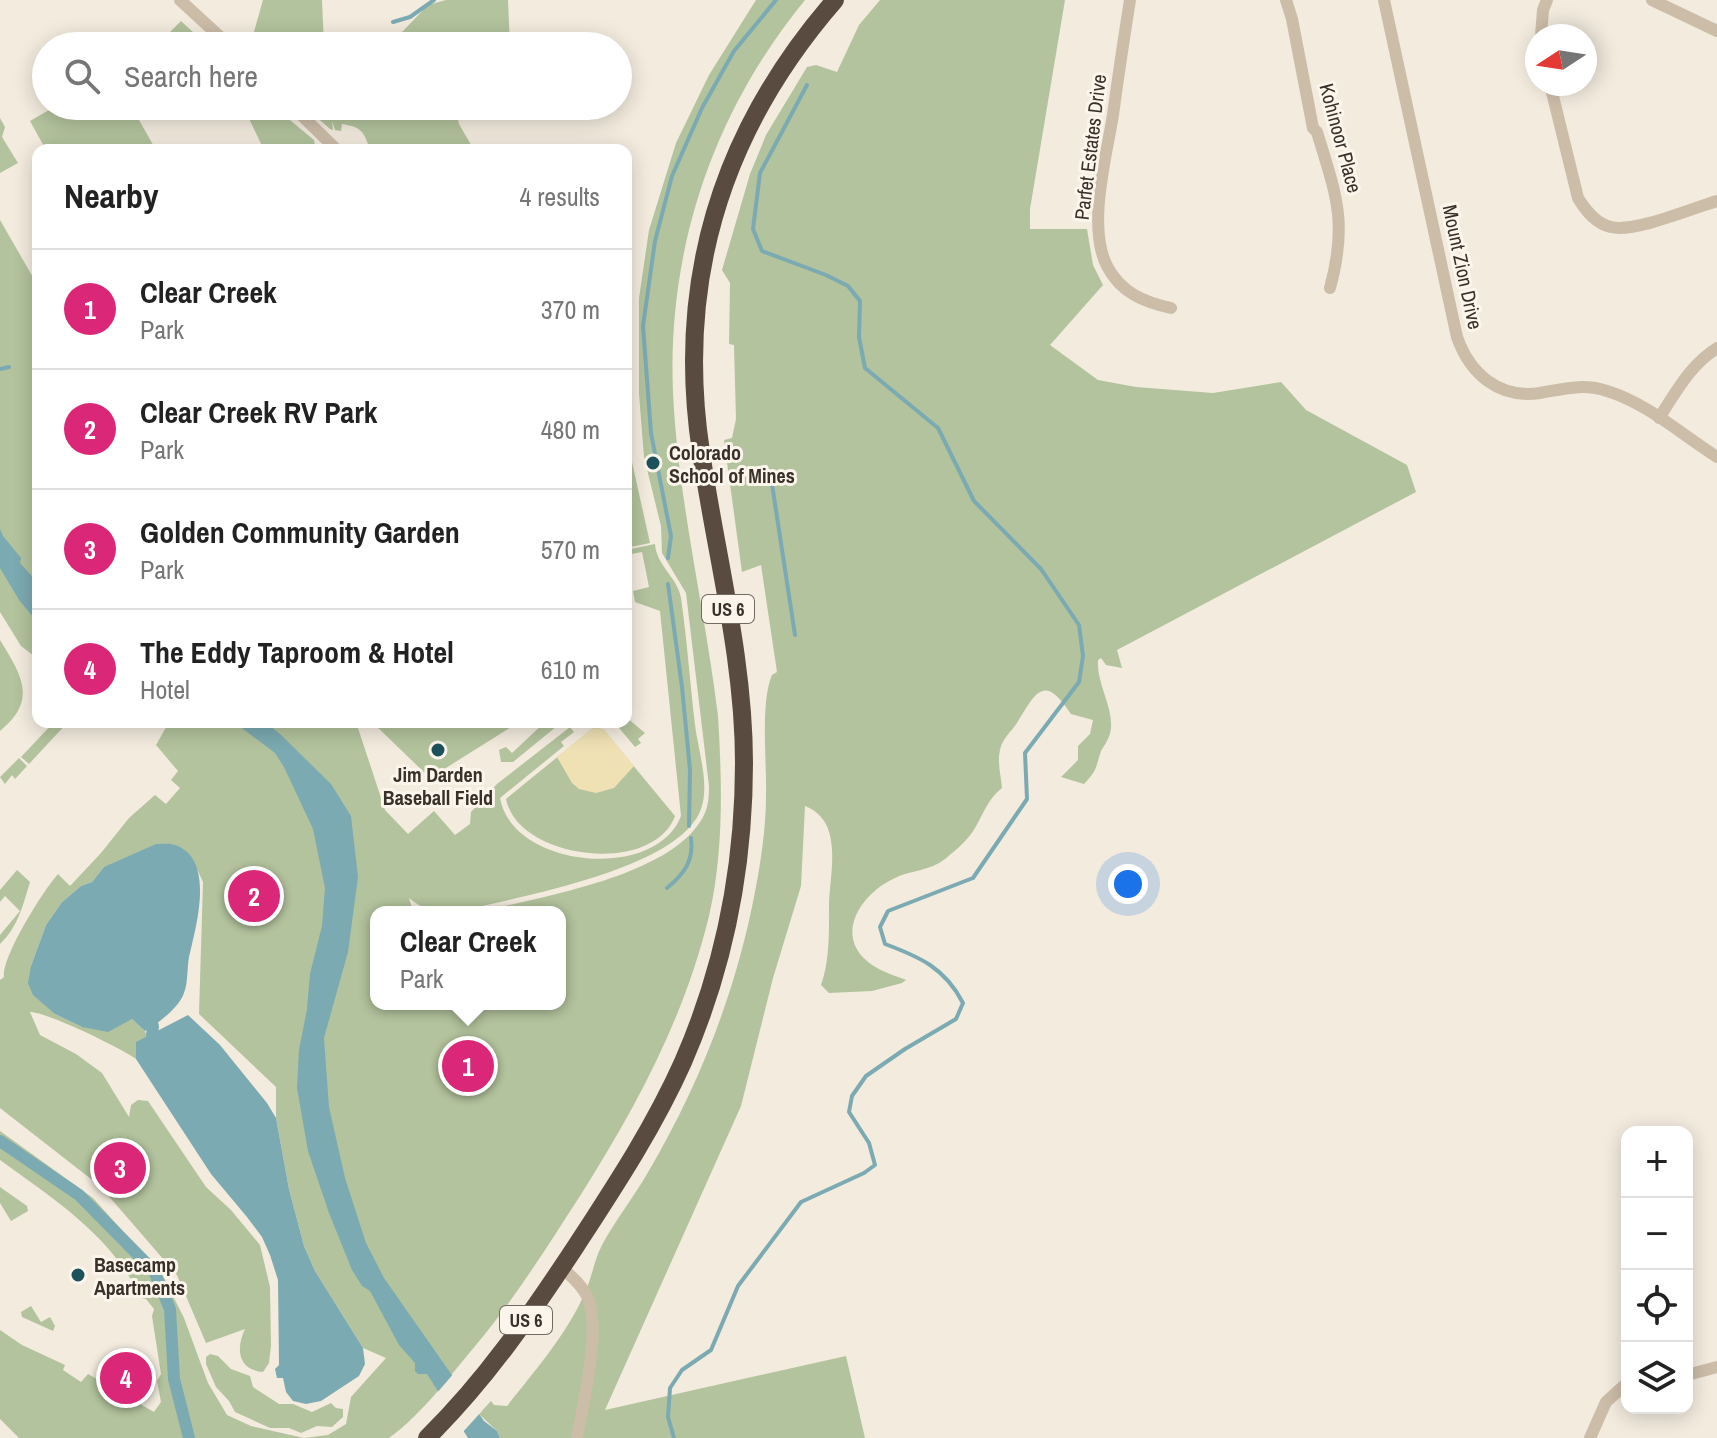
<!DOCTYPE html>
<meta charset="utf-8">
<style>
:root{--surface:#fff;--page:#f2f2f2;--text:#222;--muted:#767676;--line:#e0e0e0;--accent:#db2777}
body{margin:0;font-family:"Archivo Narrow",sans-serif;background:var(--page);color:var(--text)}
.controls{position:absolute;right:24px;bottom:24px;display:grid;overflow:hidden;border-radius:16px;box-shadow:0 4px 20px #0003}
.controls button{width:72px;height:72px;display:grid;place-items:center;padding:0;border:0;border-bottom:2px solid var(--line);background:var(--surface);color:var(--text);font:40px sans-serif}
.compass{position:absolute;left:1525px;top:24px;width:72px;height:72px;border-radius:50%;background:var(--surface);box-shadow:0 4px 20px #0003;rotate:258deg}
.you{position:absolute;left:1128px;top:884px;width:28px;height:28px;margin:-20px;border:6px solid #fff;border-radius:50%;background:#1a73e8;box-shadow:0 0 0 12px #1a73e833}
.badge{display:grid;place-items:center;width:52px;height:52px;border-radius:50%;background:var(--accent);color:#fff;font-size:26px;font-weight:700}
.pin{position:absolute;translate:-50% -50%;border:4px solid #fff;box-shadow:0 2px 8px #0006}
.popup{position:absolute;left:370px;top:906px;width:196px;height:104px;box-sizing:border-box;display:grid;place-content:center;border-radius:16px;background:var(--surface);filter:drop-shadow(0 2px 6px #0005);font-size:26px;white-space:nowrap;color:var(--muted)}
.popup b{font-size:30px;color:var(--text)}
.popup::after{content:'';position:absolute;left:50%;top:100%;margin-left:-16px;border:16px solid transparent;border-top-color:var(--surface)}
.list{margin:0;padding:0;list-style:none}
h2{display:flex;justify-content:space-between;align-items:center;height:104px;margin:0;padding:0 32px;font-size:34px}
h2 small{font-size:26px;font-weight:400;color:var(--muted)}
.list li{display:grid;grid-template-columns:52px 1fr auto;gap:24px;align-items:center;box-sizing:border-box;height:120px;padding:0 32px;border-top:2px solid var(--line)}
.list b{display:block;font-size:30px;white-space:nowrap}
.list p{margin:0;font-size:26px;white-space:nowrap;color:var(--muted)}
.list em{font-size:26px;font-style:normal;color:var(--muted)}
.icon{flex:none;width:44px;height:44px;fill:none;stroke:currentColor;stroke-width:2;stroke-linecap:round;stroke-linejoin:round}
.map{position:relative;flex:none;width:1717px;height:1438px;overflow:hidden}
.search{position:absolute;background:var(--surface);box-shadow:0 4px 20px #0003;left:32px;top:32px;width:600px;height:88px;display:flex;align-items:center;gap:20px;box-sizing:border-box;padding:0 28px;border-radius:44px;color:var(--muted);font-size:30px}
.panel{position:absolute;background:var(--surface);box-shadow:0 4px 20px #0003;left:32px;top:144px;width:600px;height:584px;border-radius:16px}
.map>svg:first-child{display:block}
.green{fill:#b3c39d}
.sand{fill:#efe1b4}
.water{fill:#7caab2}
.pier{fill:#f3ebde}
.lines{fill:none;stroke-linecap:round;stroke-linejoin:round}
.stream{stroke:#7caab2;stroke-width:4}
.canal{stroke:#7caab2;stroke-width:12}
.minor{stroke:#ccbda9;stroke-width:12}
.highway{stroke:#5a4b40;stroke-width:18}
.poi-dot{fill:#1d525c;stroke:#fbf5eb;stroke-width:3}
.labels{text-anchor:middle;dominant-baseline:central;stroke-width:6;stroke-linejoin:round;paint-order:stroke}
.shield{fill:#fbf5eb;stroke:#736b63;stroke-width:2}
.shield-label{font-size:18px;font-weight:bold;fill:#393029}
.street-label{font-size:20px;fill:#393029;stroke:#fbf5eb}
.poi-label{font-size:20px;font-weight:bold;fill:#393029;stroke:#fbf5eb;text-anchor:start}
</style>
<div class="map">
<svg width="1717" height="1438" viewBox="0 0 1717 1438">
<rect width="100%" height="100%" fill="#f3ebde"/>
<g class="green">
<polygon points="263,0 322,0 324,46 250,46"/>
<polygon points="446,0 508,0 510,46 384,46 403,31 428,5"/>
<path d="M 756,0 L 805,0 C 714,111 667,248 673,392 C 678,501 705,608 718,716 C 722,781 724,852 709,916 C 684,1019 636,1107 580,1196 C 547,1247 515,1298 476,1345 C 449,1377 423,1413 389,1438 L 19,1438 L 0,1419 L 0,1330 L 22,1345 L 65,1365 L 63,1370 L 81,1382 L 88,1374 L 154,1412 L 161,1402 L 157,1381 L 161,1374 L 152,1316 L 154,1309 L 146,1299 L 141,1298 C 112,1236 54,1199 0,1160 L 0,1131 L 93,1198 L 163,1276 L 184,1318 L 208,1383 L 227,1415 L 251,1426 L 304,1438 L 328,1435 L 346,1424 L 351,1397 L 386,1358 L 363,1348 L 315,1271 L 304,1246 L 289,1189 L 276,1118 L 276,1087 L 199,1014 L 203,882 L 192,858 L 104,867 L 92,882 L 81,886 L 62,902 L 46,925 L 31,966 L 55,1014 L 82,1027 L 132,1019 L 145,1031 L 147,1037 L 136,1043 L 136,1059 C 119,1047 47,1012 30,1012 L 40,1035 L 76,1054 L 102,1073 L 129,1117 L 131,1105 L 138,1100 L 148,1101 L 206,1187 L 231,1210 L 260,1245 L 270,1287 L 271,1346 L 269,1363 L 263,1372 C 237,1370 236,1348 245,1329 L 206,1343 L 177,1275 L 100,1186 L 0,1108 L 0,980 L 4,977 C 2,956 43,891 58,874 L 70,886 L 101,853 L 129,818 L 155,795 L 166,804 L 180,788 L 171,780 L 178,771 L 156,745 L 169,722 L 356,722 L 385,810 L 408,834 L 434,811 L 455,835 L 470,824 L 471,812 L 497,784 L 570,727 L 574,732 L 561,742 L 564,746 L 500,798 C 512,868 656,882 681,816 L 660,611 L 635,602 L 633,591 L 649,587 L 642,552 L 626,555 L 626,550 L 655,544 C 656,565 678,578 681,598 C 687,640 690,682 695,725 C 698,750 710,784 701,809 C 680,869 517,897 461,911 C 441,914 425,912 409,898 L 413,911 L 418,912 L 376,912 L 376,1004 L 560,1004 L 560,912 L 479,912 C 540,897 665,877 700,822 C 708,811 709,799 709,786 L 686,593 L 662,553 L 661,526 L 644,457 L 639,394 L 639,298 L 649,230 L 676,143 L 709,75 Z"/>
<path d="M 880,0 L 1065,0 L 1030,209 L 1030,229 L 1087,229 L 1093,265 L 1103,285 L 1050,345 L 1098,380 L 1136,387 L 1213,393 L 1281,382 L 1306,410 L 1407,465 L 1416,492 L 1117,650 L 1122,668 L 1106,665 L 1101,658 L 1098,660 C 1096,685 1116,710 1110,734 C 1108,740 1104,746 1101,751 C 1095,769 1098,769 1084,784 L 1061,777 L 1078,760 L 1078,746 L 1090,734 L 1093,720 L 1071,714 C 1044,673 1036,692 1017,723 C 1011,732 1002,739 1000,750 C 997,762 1001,776 1002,788 C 987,800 984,813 975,828 C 968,840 956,850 945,859 C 930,871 910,870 893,879 C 863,893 834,933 867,961 C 877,970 893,975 906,980 L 902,983 L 872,991 L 829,993 L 821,985 C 830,960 829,930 829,903 C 830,872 844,821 805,806 L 801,886 L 773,978 L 741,1106 L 605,1410 L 846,1356 L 865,1438 L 500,1438 L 497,1431 L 479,1414 L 491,1401 L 494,1405 L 507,1406 C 536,1369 571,1330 588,1285 C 593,1272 595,1258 602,1245 C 615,1221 633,1198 647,1174 C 699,1086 736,992 755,892 C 761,861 766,827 766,796 C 767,763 760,703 772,675 L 777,672 L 761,565 L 742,572 L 724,440 L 732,438 L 736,419 L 734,345 L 729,344 L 730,283 L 722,270 L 750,174 L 766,135 L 807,67 L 816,65 L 837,72 L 859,25 Z"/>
<polygon points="181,21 208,46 189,46 169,33"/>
<polygon points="56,106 131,106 156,150 46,150 30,121"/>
<polygon points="243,106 273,106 314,140 316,150 264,150"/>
<path d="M 318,106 L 455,106 L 459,124 L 474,150 L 370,150 C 364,130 360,127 342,124 L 341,131 L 335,130 L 332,121 L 333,130 L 330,129 L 312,113 Z"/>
<polygon points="0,118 5,127 2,137 18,163 0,173"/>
<polygon points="0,220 38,286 38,659 21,646 0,612"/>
<polygon points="626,435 650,543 626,548"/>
<path d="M 0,640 C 22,676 38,700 0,731 Z"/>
<polygon points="626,717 645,733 638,739 641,743 635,747 614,722 626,722"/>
<polygon points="54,722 68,722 29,764 21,757"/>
<polygon points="372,722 519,722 430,778"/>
<polygon points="545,722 562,722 513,762 501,762 499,750 506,747 512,753"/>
<path d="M 593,728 L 603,729 L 675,816 C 653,876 518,860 506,799 Z"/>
<polygon points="19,758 27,766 15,779 12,775 5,784 0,777"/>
<path d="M 17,870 L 30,882 C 23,905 18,927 0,944 L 0,935 L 20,911 L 5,896 L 0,902 L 0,890 Z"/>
<polygon points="0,1187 27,1206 28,1211 11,1221 0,1203"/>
<polygon points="31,1306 41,1322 50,1317 55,1326 53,1331 22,1317 21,1312"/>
<polygon points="210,1354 218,1356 231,1369 250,1376 253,1387 279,1404 293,1404 312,1412 331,1403 336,1408 343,1409 343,1417 332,1427 317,1426 301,1433 289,1428 270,1428 235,1412 229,1401 216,1387 206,1364 206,1357"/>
</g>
<polygon class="sand" points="593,728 603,729 634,766 614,788 596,793 579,789 572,783 557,757"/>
<g class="water">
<polygon points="0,529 3,536 21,558 20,563 38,583 38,617 34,618 19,600 0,568"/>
<polygon points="234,722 265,722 280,734 331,784 351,816 358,877 348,952 324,1038 329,1107 345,1178 366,1243 384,1278 484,1421 497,1431 500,1438 468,1438 427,1374 418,1374 415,1371 415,1363 399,1345 370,1291 362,1286 352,1270 329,1213 308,1151 297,1088 299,1050 307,1009 310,974 322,926 325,888 313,829 284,767 275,753"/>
<path d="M 156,844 C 161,844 170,843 175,845 C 216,859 196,926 189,957 C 187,968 188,983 184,993 C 179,1008 157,1024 145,1031 L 132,1019 L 108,1032 L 82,1027 L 55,1014 L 33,995 L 28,983 L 31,966 L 46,925 L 62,902 L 81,886 L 92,882 L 104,867 Z"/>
<polygon points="188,1015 220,1045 267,1103 276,1118 289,1189 304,1246 315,1271 363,1348 365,1364 359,1376 321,1401 306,1404 293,1401 286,1392 283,1378 277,1378 275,1369 279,1365 278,1280 270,1255 262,1237 247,1217 211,1174 136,1059 136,1042"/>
</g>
<polygon class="pier" points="455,1372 482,1411 462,1433 436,1394"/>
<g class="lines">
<g class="stream">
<polyline points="393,22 410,17 434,0"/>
<polyline points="0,369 9,367"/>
<polyline points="770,471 795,635"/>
<polyline points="668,558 671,536 651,433 643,326 655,241 672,176 702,108 734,51 776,0"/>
<polyline points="668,584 682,687 690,770 689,826"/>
<path d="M 667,888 C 684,874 694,861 691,838"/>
<path d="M 674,1438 L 668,1417 L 670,1388 L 682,1370 L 711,1350 L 738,1286 L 801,1202 L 864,1173 L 875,1165 L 869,1143 L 849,1112 L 852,1096 L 866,1076 L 905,1049 L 956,1019 L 963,1003 C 945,968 920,957 885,944 L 880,927 L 888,911 L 973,878 L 1027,799 L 1025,753 L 1079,682 L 1083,656 L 1079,625 L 1041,569 L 974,501 L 938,428 L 865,368 L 859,337 L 860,301 L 848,286 L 826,275 L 762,251 L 753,229 L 760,173 L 807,85"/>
</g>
<g class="canal">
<polyline points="152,1035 153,1026"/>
<polyline points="0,1141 79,1195 154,1271 170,1309 174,1379 189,1438"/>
</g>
<g class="minor">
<polyline points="180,0 230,46"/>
<path d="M 1130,0 C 1124,38 1118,77 1113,115 C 1106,158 1087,227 1107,266 C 1121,293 1144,302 1171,308"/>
<path d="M 1286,0 L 1292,19 L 1313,128 L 1317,132 C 1336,195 1348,222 1330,288"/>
<path d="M 1384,0 L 1457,337 C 1470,374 1499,399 1540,393 C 1563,389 1584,383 1607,391 C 1647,403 1682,435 1717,457"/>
<polyline points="1652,0 1717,31"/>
<polyline points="1541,36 1543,10 1547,0"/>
<path d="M 1550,84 L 1578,198 C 1586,211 1596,224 1611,227 C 1634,233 1693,208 1717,201"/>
<polyline points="292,106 337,150"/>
<path d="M 1659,418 C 1676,392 1690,365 1717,348"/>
<path d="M 562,1268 C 571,1276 581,1284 587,1296 C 602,1326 583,1404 577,1438"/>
<polyline points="1687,1375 1717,1367"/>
<polyline points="1590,1438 1606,1402 1627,1383"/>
</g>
<path class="highway" d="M 427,1438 C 486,1380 531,1314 576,1246 C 615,1186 654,1127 683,1062 C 724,968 744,866 744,763 C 744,658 716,555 701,452 C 675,280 722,130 835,0"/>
</g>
<g class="poi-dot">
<circle cx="653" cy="463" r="8"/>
<circle cx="438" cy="750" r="8"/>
<circle cx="78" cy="1275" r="8"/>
</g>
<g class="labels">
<g class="shield">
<rect x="702" y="595" width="52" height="28" rx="6"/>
<rect x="500" y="1306" width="52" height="28" rx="6"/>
</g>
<g class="shield-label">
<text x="728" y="609">US 6</text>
<text x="526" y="1320">US 6</text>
</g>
<g class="street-label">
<text transform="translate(1341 138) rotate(75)">Kohinoor Place</text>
<text transform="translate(1090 147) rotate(-83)">Parfet Estates Drive</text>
<text transform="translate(1463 267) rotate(78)">Mount Zion Drive</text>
</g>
<g class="poi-label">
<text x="669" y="452">Colorado<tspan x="669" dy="23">School of Mines</tspan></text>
<text x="438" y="774" text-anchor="middle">Jim Darden<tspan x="438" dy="23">Baseball Field</tspan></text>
<text x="94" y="1264">Basecamp<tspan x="94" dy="23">Apartments</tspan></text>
</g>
</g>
</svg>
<div class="controls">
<button>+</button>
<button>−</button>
<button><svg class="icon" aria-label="locate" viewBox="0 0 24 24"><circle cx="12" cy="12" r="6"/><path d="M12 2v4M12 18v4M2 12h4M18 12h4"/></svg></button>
<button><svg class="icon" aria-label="layers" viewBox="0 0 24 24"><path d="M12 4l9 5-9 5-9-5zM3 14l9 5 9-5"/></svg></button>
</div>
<svg class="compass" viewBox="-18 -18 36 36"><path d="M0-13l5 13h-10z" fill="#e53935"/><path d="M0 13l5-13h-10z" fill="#767676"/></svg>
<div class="you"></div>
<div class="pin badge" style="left:468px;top:1066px">1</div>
<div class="popup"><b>Clear Creek</b>Park</div>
<div class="pin badge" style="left:254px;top:896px">2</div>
<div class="pin badge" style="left:120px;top:1168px">3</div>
<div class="pin badge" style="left:126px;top:1378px">4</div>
<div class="search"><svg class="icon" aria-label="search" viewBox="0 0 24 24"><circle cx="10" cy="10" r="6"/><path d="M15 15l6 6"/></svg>Search here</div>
<section class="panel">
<h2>Nearby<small>4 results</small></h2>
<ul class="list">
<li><span class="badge">1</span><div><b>Clear Creek</b><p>Park</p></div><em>370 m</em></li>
<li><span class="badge">2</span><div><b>Clear Creek RV Park</b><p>Park</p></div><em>480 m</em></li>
<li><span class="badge">3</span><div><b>Golden Community Garden</b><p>Park</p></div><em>570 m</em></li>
<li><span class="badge">4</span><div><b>The Eddy Taproom &amp; Hotel</b><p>Hotel</p></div><em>610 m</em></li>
</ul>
</section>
</div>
